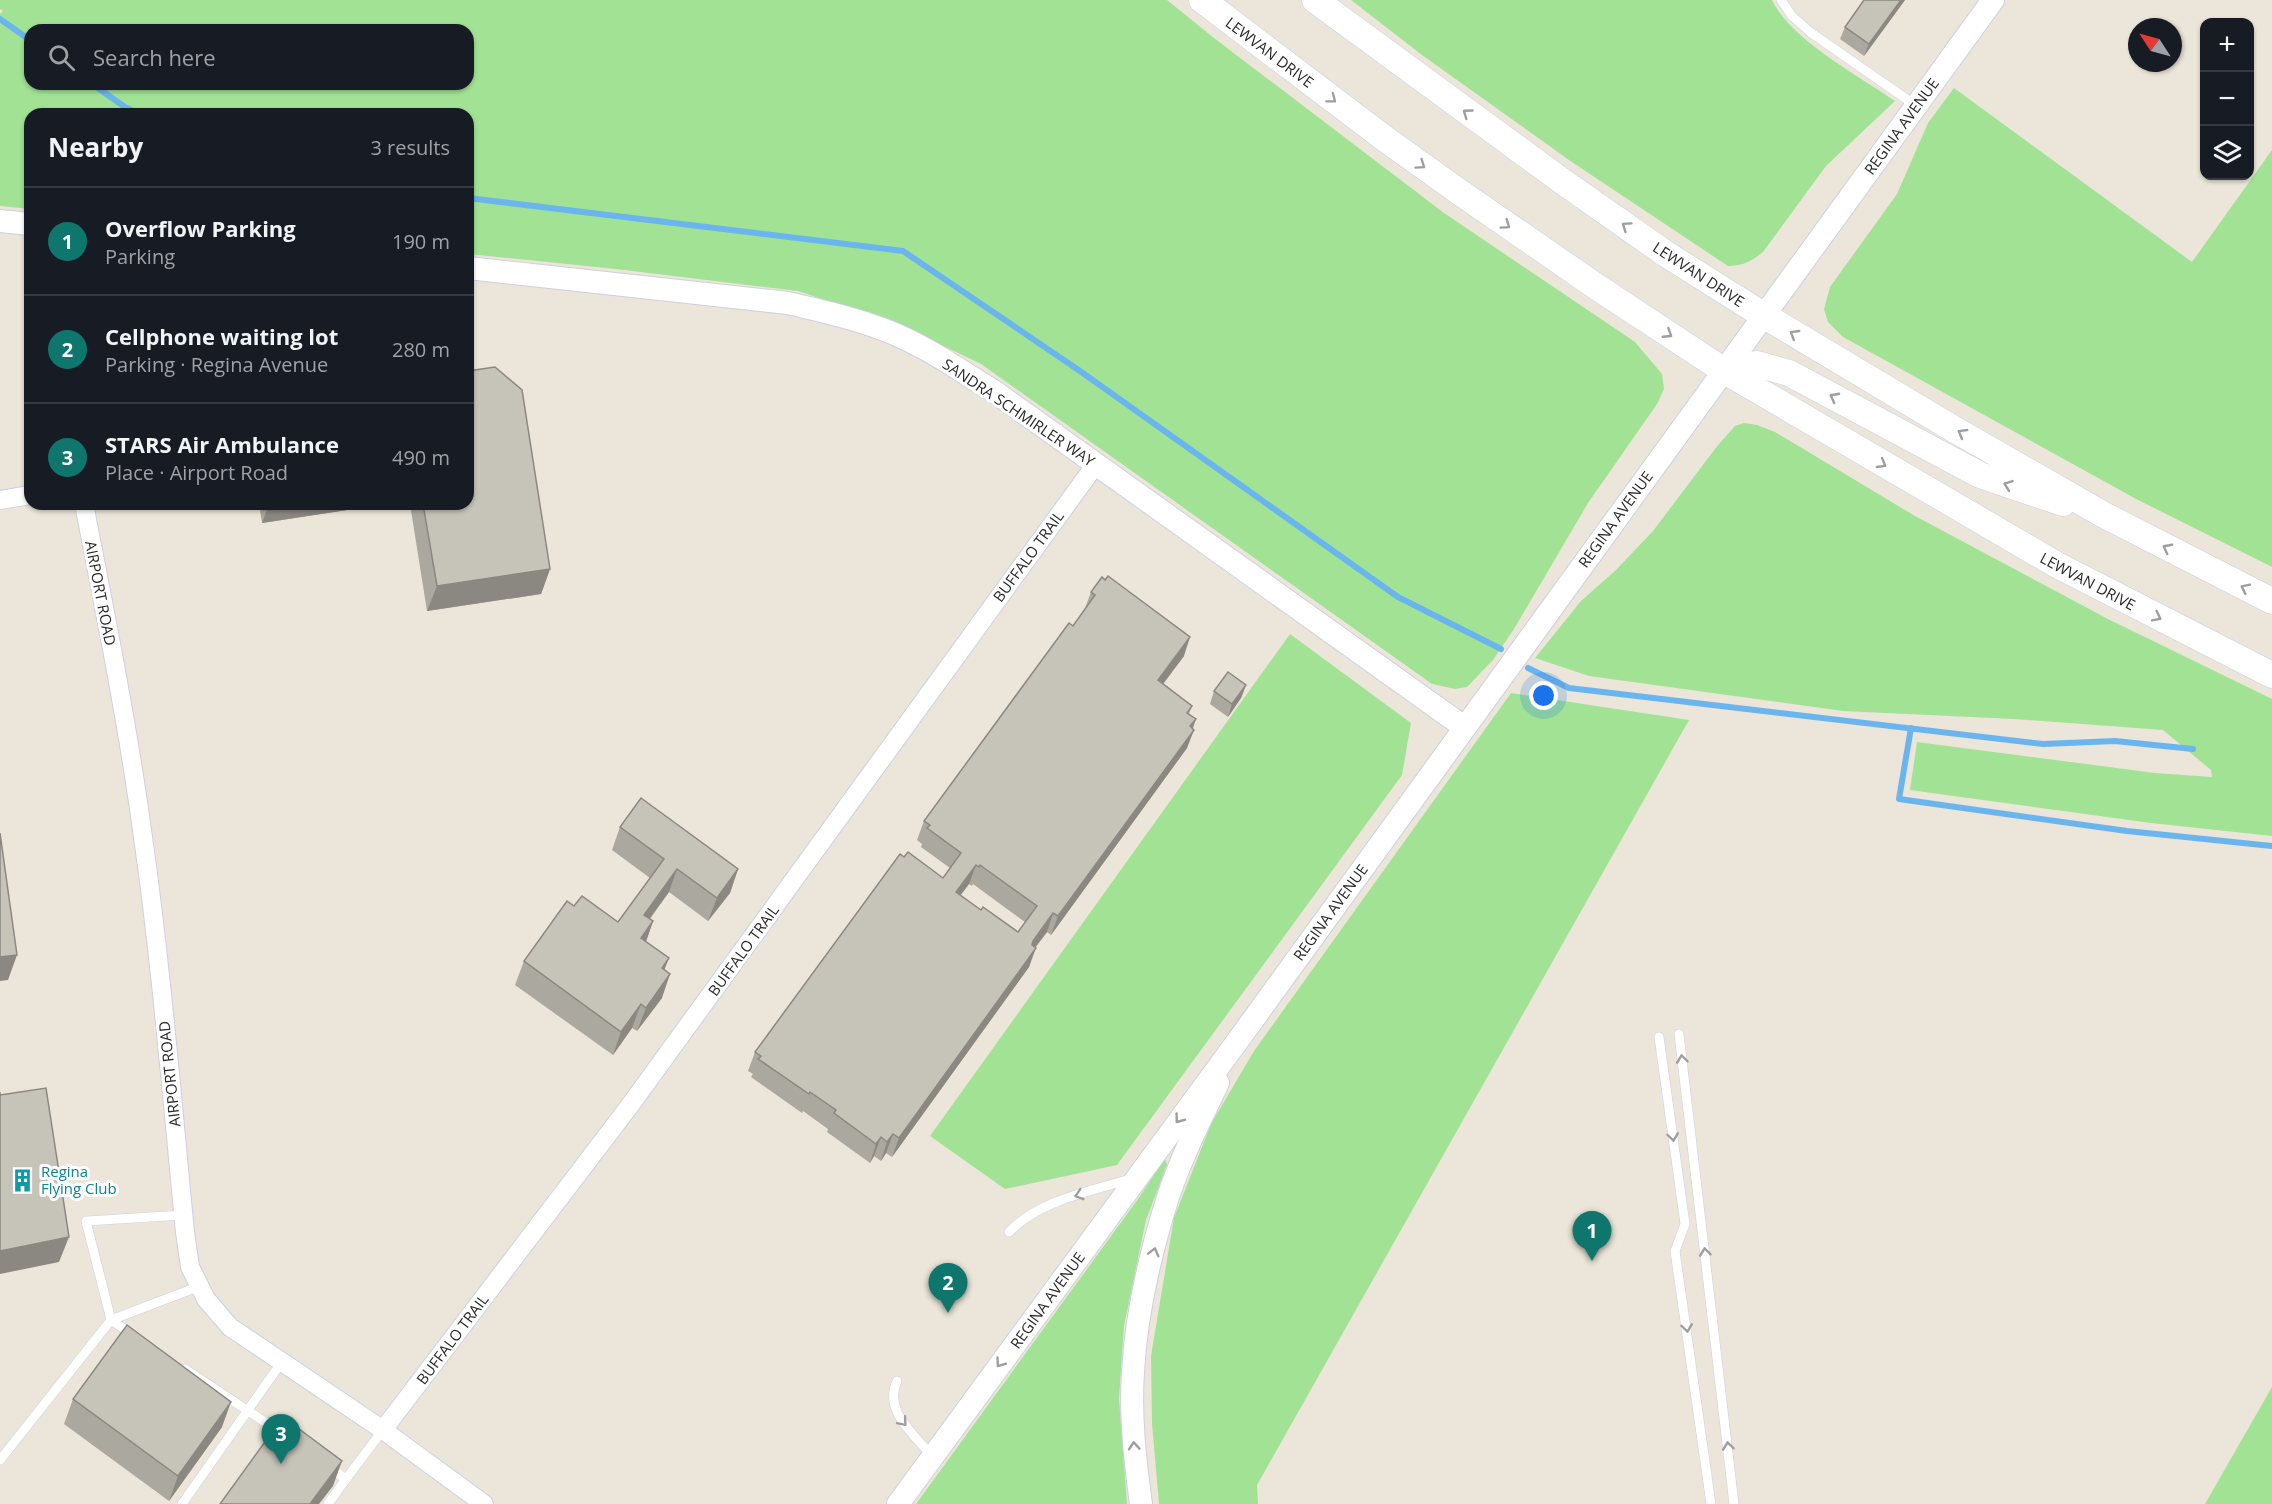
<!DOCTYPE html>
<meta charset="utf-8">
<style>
:root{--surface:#171b24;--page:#242831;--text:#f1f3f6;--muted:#9ea1a6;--line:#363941;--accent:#0f766e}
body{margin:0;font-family:"Open Sans",sans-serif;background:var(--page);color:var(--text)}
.controls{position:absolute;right:18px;top:18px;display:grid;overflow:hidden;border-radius:12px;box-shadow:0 2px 4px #0004}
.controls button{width:54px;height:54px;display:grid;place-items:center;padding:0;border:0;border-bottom:2px solid var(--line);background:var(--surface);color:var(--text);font:30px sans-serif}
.compass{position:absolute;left:2128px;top:18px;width:54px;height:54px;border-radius:50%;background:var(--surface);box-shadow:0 2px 4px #0004;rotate:306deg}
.you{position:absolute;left:1544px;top:696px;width:21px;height:21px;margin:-15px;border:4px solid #fff;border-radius:50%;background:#1a73e8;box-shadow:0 0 0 9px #1a73e833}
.badge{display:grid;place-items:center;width:39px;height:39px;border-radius:50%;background:var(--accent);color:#fff;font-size:20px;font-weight:700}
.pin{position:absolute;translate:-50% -50px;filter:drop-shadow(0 2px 3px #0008)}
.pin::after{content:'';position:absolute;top:32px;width:21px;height:18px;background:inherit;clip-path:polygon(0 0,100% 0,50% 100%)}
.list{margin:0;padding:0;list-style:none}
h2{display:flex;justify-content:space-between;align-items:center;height:78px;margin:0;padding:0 24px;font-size:26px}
h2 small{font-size:20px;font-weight:400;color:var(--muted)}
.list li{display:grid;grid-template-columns:39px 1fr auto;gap:18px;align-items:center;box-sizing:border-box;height:108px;padding:0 24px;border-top:2px solid var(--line)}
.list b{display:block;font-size:22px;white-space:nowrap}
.list p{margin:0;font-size:20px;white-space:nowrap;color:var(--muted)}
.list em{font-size:20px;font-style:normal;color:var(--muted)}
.icon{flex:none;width:33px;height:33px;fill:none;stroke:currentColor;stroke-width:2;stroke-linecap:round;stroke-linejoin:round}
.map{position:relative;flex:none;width:2272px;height:1504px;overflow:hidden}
.search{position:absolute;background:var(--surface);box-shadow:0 2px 4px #0004;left:24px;top:24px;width:450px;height:66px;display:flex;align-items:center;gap:15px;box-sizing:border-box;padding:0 21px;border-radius:18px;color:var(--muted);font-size:22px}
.panel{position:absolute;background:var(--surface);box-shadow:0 2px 4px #0004;left:24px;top:108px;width:450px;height:402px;border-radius:18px}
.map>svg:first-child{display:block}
.green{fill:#a2e295;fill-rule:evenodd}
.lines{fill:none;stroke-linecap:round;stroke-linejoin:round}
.stream{stroke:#6bb5ee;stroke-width:6}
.service-casing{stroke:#cfcfe1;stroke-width:10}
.minor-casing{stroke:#cfcfe1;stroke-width:20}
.tertiary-casing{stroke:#cfcfe1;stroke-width:24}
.secondary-casing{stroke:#cfcfe1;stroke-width:27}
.service{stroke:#fff;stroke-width:9}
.minor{stroke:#fff;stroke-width:18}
.tertiary{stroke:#fff;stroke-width:22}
.secondary{stroke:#fff;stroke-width:26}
.wall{fill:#aaa89f;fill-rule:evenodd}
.shaded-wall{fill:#8b8882}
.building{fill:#c6c3b9;stroke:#8b8882;stroke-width:1.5;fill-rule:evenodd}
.oneway{stroke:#9e9e9e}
.labels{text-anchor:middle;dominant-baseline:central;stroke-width:6;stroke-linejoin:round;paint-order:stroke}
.street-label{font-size:15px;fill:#282828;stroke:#fff}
.culture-label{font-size:15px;fill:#0d838f;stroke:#fff;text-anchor:start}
</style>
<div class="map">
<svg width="2272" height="1504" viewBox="0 0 2272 1504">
<rect width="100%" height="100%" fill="#ebe6d9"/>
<g class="green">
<path d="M 0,0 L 1167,0 L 1214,38 L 1444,213 L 1635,342 L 1662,374 L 1664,389 L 1657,404 L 1588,503 L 1514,629 L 1493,660 L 1467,687 L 1455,689 L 1432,684 L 981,364 L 898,324 L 798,291 L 616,269 L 468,254 L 468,114 L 30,114 L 30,209 L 0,206 L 0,14 L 3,11 L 0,9 ZM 30,30 L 468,30 L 468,84 L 30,84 Z"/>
<path d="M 1351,0 L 1772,0 C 1790,39 1859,76 1895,101 L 1826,166 L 1763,252 C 1752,261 1743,266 1728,266 L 1569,160 L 1422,55 Z"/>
<polygon points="1954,88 2192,262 2272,150 2272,567 2138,500 1843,337 1828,322 1824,309 1830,287 1897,194 1928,123"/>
<polygon points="1744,423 1757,425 1775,432 1915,516 2108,619 2272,699 2272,836 2151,823 1910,790 1917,742 2155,773 2212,777 2211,770 2163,730 2014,719 1843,711 1589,676 1535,658 1581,601 1616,570 1653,531 1718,445 1735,426"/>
<polygon points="1290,634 1411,723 1402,775 1117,1165 1005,1189 930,1136"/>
<polygon points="1511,693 1689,720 1257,1485 1258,1504 1159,1504 1152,1423 1151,1356 1174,1218 1211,1124 1254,1051"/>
<polygon points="1165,1158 1167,1165 1146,1220 1124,1326 1119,1398 1127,1504 916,1504 1138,1199"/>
<polygon points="2272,1387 2272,1504 2205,1504"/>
</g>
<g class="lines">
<g class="stream">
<polyline points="0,19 30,40"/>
<polyline points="92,84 125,107 139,114"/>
<polyline points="468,198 903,251 1080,371 1398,597 1501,649"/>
<polyline points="1528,668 1569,688 2043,744 2115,741 2193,749"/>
<polyline points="1911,728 1899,799 2127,831 2272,846"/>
</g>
<defs>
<g id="service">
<polyline points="1781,0 1792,16 1810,32 1915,105"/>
<polyline points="1679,1034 1734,1504"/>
<polyline points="1659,1037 1685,1224 1675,1251 1711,1504"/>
<path d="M 1009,1232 C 1040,1200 1089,1192 1130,1179"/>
<polyline points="133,1335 111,1320 86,1221 183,1215"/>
<polyline points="185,1369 283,1434"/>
<path d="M 897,1381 C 883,1412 915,1434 932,1457"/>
<polyline points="0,1460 111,1320 200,1286"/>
<polyline points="329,1467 346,1479 383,1430"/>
<polyline points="182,1504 281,1363"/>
<polyline points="328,1504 346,1479"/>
</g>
<g id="minor">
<polyline points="0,500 30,495"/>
<path d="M 84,504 C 105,612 127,721 142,830 C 161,963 172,1098 185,1232 L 190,1267 L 206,1299 L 230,1327 L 383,1430 L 484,1504"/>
<polyline points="383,1430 631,1104 1096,464"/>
</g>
<g id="tertiary">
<polyline points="0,221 30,224"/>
<path d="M 468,268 L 788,303 C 822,311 857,319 890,332 C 927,347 961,371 995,392 L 1464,727"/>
<polyline points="898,1504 1239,1039 1993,0"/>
<path d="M 1141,1504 C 1135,1460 1130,1416 1133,1372 C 1136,1315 1151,1251 1168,1197 C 1181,1158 1200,1120 1218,1083"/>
</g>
<g id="secondary">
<polyline points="1202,0 1384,138 1458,191 1597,287 1723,370 2057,565 2272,675"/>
<polyline points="1315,0 1562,181 1666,254 1763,315 1952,428 2104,515 2272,601"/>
<polyline points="1723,370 1757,364 1789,373 1980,475 2063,503"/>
</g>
</defs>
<use href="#service" class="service-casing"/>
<use href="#minor" class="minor-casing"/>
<use href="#tertiary" class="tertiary-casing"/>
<use href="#secondary" class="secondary-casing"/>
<use href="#service" class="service"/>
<use href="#minor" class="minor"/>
<use href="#tertiary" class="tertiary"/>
<use href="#secondary" class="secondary"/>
</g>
<g class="wall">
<polygon points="1864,0 1905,0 1864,56 1840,39 1845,27"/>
<polygon points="259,504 369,504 367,507 262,523"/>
<polygon points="410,504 468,504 550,569 541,594 427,611"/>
<path d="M 1091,592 L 1184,656 L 1163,683 L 1192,706 L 1189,714 L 1196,719 L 1187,748 L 1051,935 L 1047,932 L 1035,947 L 1029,967 L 892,1157 L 886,1153 L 881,1161 L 874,1156 L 870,1163 L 827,1132 L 828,1129 L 803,1111 L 802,1113 L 751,1077 L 753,1074 L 748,1071 L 755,1052 L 904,857 L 943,878 L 950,868 L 921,847 L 922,844 L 917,840 L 924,821 L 1073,626 L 1084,611 ZM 969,884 L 972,886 L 973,884 L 1025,922 L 1018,932 L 981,910 L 960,895 Z"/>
<polygon points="1246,685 1241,698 1228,717 1210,704 1214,691"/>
<polygon points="620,827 738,869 730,893 708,921 669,892 650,919 653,921 646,941 664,970 662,998 637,1031 632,1028 613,1055 515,985 524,961 618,922 650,878 612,850"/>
<polygon points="73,1399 222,1427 169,1501 64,1424"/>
</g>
<g class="shaded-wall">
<polygon points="1901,0 1905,0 1864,56 1869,44"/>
<polygon points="269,504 369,504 367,507 262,523"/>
<polygon points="550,569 541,594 427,611 437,586"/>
<polygon points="1190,637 1184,656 1152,699 1158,680"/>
<polygon points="1246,685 1241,698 1228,717 1232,704"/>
<polygon points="1196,719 1189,736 1194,730 1187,748 1051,935 1058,916"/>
<polygon points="976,865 969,884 949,911 956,892"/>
<polygon points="677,869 669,892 635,938 644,915"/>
<polygon points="738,869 730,893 708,921 717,898"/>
<polygon points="1053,913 1047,932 1026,960 1033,941"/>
<polygon points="653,921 645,945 641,938"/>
<polygon points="1036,948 1029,967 892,1157 899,1138"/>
<polygon points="17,955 8,980 0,981 0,957"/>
<polygon points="669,958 660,981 662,968"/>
<polygon points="670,974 662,998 637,1031 646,1008"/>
<polygon points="641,1004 632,1028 613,1055 621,1032"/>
<polygon points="893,1134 886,1153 881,1161 887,1142"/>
<polygon points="881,1137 874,1156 870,1163 876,1144"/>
<polygon points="69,1237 59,1262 0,1274 0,1251"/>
<polygon points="231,1402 222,1427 169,1501 178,1476"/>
<polygon points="342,1461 333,1486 319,1504 310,1504"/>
</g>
<g class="building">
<polygon points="1864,0 1901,0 1869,44 1845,27"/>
<polygon points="495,367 522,390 550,569 437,586 423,504 468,504 468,371"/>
<path d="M 1108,576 L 1190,637 L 1158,680 L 1192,706 L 1187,713 L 1196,719 L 1190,726 L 1194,730 L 1058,916 L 1053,913 L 1033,941 L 1032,945 L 1036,948 L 899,1138 L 893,1134 L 887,1142 L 881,1137 L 876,1144 L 834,1113 L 836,1110 L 810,1092 L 809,1094 L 758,1059 L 761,1056 L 755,1052 L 900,854 L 904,857 L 908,852 L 943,878 L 961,853 L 927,828 L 930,825 L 924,821 L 1069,623 L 1073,626 L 1095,595 L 1091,592 L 1102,577 L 1105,580 ZM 976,865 L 979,867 L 980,865 L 1037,906 L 1018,932 L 983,907 L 981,910 L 956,892 Z"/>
<polygon points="1228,672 1246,685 1232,704 1214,691"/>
<polygon points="641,798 738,869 717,898 677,869 644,915 653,921 641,938 669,958 662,968 670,974 646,1008 641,1004 621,1032 524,961 567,901 574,906 582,896 618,922 664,859 620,827"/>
<polygon points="0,833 17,955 0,957"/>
<polygon points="46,1088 69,1237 0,1251 0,1092 0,1095"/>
<polygon points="127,1325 231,1402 178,1476 73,1399"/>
<polygon points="283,1417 342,1461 310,1504 220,1504"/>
</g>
<defs><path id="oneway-chevron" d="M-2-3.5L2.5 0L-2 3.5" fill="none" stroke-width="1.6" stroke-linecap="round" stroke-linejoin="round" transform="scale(1.5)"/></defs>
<g class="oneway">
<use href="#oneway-chevron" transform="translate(1332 99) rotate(37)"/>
<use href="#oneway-chevron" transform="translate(1467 113) rotate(-144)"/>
<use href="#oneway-chevron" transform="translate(1421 165) rotate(35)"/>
<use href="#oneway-chevron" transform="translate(1506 225) rotate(35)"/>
<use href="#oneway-chevron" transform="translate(1626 226) rotate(-145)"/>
<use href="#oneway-chevron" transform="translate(1668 334) rotate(33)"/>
<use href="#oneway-chevron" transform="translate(1794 334) rotate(-149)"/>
<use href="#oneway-chevron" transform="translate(1834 397) rotate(-152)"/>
<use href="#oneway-chevron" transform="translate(1962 433) rotate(-150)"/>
<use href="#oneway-chevron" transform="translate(1882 464) rotate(31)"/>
<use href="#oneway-chevron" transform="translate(2008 485) rotate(-160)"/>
<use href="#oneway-chevron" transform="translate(2167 548) rotate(-152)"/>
<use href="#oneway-chevron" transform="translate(2245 588) rotate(-154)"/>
<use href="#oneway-chevron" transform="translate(2157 617) rotate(27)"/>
<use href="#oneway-chevron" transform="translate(1682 1059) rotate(-97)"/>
<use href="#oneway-chevron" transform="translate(1179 1119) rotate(127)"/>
<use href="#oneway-chevron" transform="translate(1673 1137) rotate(82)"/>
<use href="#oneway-chevron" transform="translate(1079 1195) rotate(163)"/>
<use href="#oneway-chevron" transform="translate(1154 1252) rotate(-76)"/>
<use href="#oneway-chevron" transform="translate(1705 1252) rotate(-97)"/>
<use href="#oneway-chevron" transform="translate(1687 1328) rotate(82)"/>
<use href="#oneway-chevron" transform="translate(1000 1363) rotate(126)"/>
<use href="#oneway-chevron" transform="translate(903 1422) rotate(49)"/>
<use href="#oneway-chevron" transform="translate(1134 1446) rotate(-94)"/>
<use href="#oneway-chevron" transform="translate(1728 1446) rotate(-97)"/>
</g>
<defs>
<symbol id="building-bare" viewBox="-9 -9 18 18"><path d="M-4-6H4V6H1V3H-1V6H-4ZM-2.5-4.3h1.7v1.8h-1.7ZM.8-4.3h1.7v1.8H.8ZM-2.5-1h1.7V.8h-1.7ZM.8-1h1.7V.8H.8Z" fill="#0f9aa8" stroke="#fff" stroke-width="2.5" paint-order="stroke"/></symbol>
</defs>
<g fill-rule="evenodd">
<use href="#building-bare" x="6" y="1164" width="33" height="33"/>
</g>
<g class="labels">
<g class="street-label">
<text transform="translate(1270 52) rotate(37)">LEWVAN DRIVE</text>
<text transform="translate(1901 126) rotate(-54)">REGINA AVENUE</text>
<text transform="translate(1699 274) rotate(33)">LEWVAN DRIVE</text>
<text transform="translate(1019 412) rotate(34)">SANDRA SCHMIRLER WAY</text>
<text transform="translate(1615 519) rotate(-54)">REGINA AVENUE</text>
<text transform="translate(1028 556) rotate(-54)">BUFFALO TRAIL</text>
<text transform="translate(2088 581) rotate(28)">LEWVAN DRIVE</text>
<text transform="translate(101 593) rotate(79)">AIRPORT ROAD</text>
<text transform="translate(1330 912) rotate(-54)">REGINA AVENUE</text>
<text transform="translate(743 950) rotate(-54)">BUFFALO TRAIL</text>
<text transform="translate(169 1074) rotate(-96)">AIRPORT ROAD</text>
<text transform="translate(1047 1300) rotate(-54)">REGINA AVENUE</text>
<text transform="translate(452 1339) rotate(-53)">BUFFALO TRAIL</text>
</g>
<g class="culture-label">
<text x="41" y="1171">Regina<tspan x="41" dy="17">Flying Club</tspan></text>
</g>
</g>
</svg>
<div class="controls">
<button>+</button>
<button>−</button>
<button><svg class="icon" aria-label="layers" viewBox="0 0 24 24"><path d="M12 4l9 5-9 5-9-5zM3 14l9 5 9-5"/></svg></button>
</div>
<svg class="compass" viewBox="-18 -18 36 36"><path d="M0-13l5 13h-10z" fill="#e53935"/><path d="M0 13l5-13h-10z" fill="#9ea1a6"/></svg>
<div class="you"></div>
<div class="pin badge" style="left:1592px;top:1261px">1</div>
<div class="pin badge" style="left:948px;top:1313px">2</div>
<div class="pin badge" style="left:281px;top:1464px">3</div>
<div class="search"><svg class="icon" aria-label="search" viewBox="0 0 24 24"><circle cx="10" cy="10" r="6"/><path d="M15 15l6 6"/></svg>Search here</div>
<section class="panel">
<h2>Nearby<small>3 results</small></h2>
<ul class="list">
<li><span class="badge">1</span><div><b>Overflow Parking</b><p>Parking</p></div><em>190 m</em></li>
<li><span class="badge">2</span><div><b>Cellphone waiting lot</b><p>Parking · Regina Avenue</p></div><em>280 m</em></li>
<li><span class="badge">3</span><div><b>STARS Air Ambulance</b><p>Place · Airport Road</p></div><em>490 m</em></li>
</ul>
</section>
</div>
